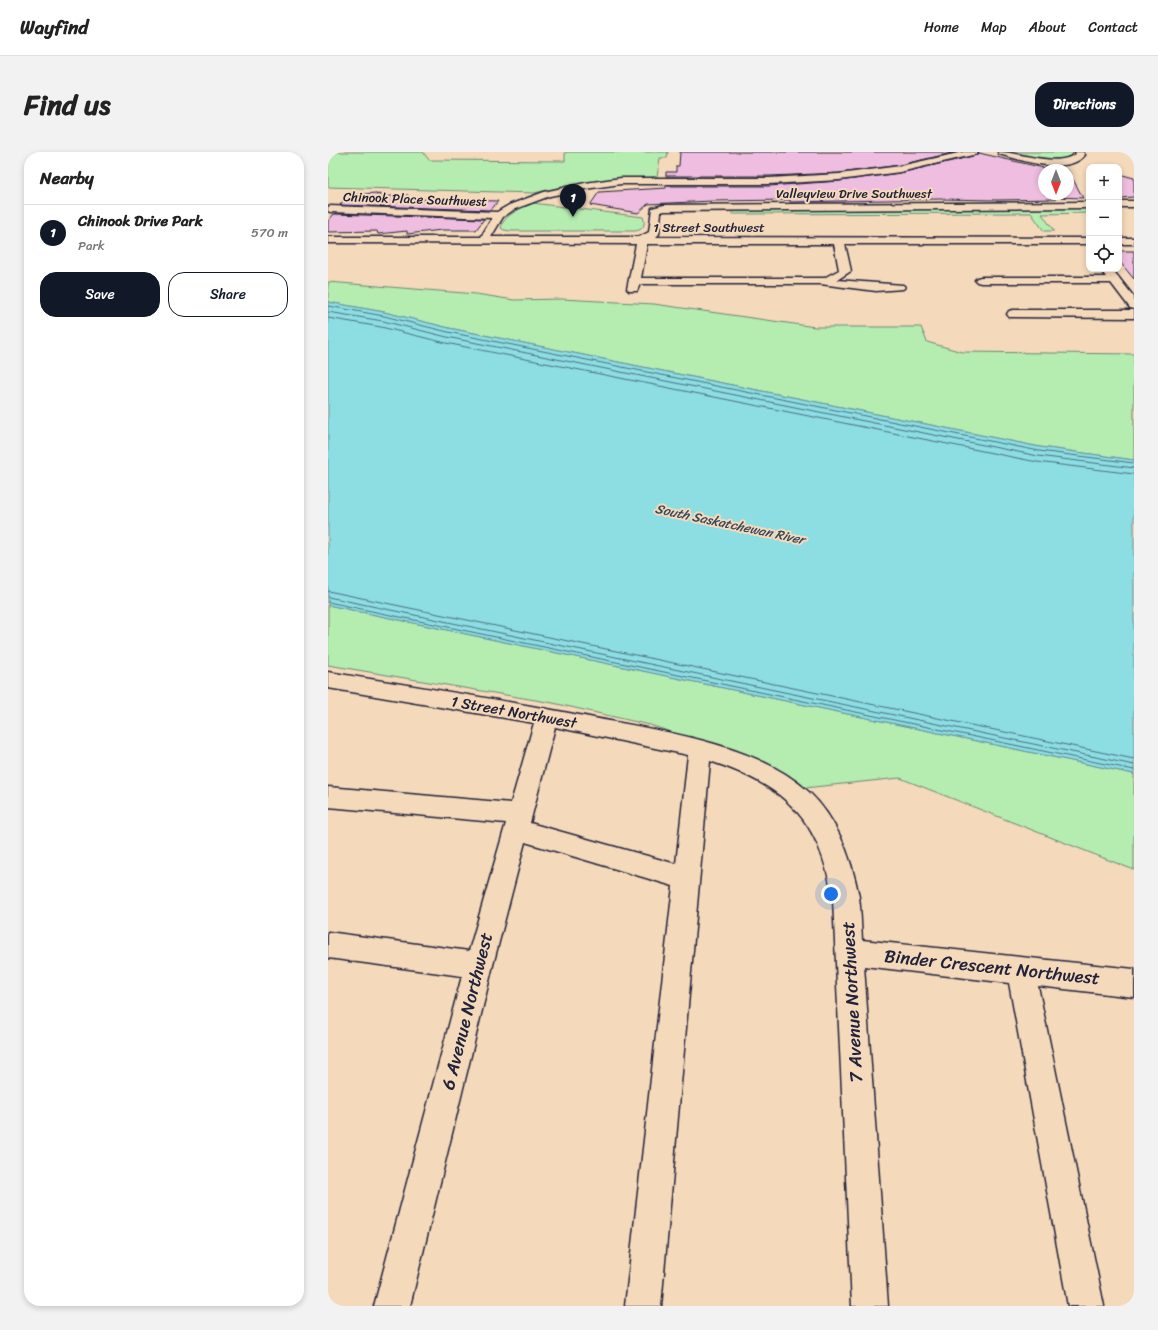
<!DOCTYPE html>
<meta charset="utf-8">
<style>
:root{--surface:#fff;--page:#f2f2f2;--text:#222;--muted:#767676;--line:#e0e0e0;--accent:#111827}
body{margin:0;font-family:Sriracha,sans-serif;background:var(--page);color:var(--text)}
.controls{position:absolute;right:12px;top:12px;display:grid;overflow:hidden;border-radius:8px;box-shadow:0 2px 6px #0003}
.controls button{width:36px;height:36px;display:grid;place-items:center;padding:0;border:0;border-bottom:1px solid var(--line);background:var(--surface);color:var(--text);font:20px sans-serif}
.compass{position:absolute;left:710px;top:12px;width:36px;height:36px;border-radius:50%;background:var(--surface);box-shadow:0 2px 6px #0003;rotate:180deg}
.you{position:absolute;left:503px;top:742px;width:14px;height:14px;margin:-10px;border:3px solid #fff;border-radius:50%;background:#1a73e8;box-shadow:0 0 0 6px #1a73e833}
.badge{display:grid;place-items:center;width:26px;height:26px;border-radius:50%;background:var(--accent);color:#fff;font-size:13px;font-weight:700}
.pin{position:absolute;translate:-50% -33px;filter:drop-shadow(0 1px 2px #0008)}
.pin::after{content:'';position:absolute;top:21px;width:14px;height:12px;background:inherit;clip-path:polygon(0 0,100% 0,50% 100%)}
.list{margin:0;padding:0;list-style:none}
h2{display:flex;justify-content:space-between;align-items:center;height:52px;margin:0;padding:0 16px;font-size:17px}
h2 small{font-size:13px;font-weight:400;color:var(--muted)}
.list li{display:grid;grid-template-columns:26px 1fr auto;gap:12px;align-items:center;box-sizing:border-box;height:56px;padding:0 16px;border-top:1px solid var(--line)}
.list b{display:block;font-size:15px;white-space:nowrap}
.list p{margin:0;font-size:13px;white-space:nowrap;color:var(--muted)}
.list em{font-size:13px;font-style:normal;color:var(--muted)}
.actions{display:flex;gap:8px;padding:12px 16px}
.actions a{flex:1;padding:9px 0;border:1px solid var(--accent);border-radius:16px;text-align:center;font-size:14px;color:var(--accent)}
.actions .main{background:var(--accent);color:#fff}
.icon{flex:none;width:22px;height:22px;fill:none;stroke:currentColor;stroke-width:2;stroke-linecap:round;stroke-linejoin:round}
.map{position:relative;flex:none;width:806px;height:1154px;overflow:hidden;border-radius:16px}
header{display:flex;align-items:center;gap:24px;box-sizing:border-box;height:56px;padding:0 20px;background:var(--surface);border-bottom:1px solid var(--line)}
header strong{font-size:19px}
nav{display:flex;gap:22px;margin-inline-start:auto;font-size:14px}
.intro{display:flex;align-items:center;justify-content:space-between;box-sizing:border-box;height:96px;padding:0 24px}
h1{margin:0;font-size:28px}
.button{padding:10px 18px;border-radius:16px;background:var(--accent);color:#fff;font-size:14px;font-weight:700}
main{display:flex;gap:24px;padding:0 24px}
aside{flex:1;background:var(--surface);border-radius:16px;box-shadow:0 2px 6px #0003}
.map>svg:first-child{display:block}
.green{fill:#b5ecaf;stroke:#6c8775}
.water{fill:#8cdee3;stroke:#6293a0}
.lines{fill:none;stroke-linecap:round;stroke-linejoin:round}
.shore{stroke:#4c6d7e;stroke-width:1}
.building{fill:#eebddf;stroke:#22223b;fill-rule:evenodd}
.minor-casing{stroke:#22223b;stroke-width:3}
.minor{fill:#f4d9bb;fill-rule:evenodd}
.labels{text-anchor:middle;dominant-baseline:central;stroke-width:4;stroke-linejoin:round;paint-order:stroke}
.far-street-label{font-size:13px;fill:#22223b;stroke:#f4d9bb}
.far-water-label{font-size:13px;font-style:italic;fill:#37485d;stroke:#f4d9bb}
.street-label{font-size:15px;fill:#22223b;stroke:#f4d9bb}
.near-street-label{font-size:18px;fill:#22223b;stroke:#f4d9bb}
</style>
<header>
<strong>Wayfind</strong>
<nav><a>Home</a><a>Map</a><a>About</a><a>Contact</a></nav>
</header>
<div class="intro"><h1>Find us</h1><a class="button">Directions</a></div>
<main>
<aside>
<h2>Nearby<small></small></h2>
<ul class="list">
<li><span class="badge">1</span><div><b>Chinook Drive Park</b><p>Park</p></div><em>570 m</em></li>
</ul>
<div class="actions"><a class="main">Save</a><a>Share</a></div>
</aside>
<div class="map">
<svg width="806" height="1154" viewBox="0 0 806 1154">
<rect width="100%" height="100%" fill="#f4d9bb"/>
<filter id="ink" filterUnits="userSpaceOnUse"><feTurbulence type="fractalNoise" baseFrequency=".025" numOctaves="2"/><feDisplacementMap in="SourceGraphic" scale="8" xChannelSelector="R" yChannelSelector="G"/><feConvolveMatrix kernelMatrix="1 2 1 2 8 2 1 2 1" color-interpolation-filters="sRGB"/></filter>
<g filter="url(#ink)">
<g class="green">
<polygon points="0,0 95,0 101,8 237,9 237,0 340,0 339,6 332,6 329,25 278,28 239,34 206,41 0,35"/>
<path d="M 682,0 L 744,0 L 745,3 C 732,14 697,4 682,0 Z"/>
<path d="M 205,51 L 315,65 C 318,73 315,78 307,79 L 183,79 L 176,78 L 173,76 C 175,63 194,56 205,51 Z"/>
<polygon points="679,56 761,56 761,61 714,62 726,79 716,79 703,61 404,62 404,59"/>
<polygon points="0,130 148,142 186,148 234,147 326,152 487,175 593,175 599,190 634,200 806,202 806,308 712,295 121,176 56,160 0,150"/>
<polygon points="0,453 806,622 806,718 572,626 476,636 404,600 322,573 225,551 0,513"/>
</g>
<polygon class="water" points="0,150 56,160 121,176 712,295 806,308 806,622 0,453"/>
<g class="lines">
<g class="shore">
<polyline points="0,154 56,164 120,180 711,299 806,311"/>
<polyline points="0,160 55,169 119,185 710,304 806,316"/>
<polyline points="0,166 53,175 118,191 709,310 806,322"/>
<polyline points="0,439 806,607"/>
<polyline points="0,445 806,613"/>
<polyline points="0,450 806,618"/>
</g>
</g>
<g class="building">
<polygon points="352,0 628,0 572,13 511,21 441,24 338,24 338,20 348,20 348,14 351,14"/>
<path d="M 651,1 L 716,16 L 727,16 L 727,18 L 740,18 L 755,46 L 727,45 L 728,47 L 669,48 L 611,47 L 462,50 L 462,48 L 385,49 L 320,52 L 310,61 L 262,53 L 271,40 L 338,36 L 338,34 L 441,34 L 511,29 L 572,21 L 649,3 ZM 716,18 L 740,18 L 740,42 L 716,42 Z"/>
<polygon points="791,22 806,26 806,45 791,46"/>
<polygon points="48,41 48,43 52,42 52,45 80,43 80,47 170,49 163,58 12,53 20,43"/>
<polygon points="6,62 156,67 148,78 114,78 79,82 79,79 50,82 49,79 0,80 0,69"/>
<polygon points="791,99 806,99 806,127 791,109"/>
</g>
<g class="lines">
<defs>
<g id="minor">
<path d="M 635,0 L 650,0 L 649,2 L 572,20 L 511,28 L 441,32 L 293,32 L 257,37 L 222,44 L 187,57 L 175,65 L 163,85 L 311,85 L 321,80 L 324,56 L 336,53 L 761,50 L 761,56 L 336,59 L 333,60 L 331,82 L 328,85 L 761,86 L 761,92 L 517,92 L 523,119 L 509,128 L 575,133 L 577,135 L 575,137 L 548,139 L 492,132 L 312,132 L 309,139 L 301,139 L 299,137 L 308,92 L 0,91 L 0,85 L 153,85 L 164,66 L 2,60 L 0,59 L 0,55 L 2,54 L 169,60 L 181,53 L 216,40 L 257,31 L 293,26 L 441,26 L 511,22 L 572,14 ZM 319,92 L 506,92 L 511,118 L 496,126 L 313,126 Z"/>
<path d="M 670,0 C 694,0 726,16 748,2 L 747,0 L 755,0 L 757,3 C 739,24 693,8 671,2 Z"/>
<rect x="791" y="49" width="15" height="6"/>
<rect x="791" y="86" width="15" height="6"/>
<polygon points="772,117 784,117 806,145 806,157 802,156 783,131 653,131 649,130 647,128 649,126 653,125 778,125"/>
<polygon points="685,158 806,158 806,166 681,165 679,162 681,159"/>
<path d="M 0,520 C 89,535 178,548 266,566 C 333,579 431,592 482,641 C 510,668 524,708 531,745 C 533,759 533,774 534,788 L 806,817 L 806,845 L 710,834 L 776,1154 L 740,1154 L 681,831 L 536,814 L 560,1154 L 524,1154 L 505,747 C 491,666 459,635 382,609 L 333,1154 L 297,1154 L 345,734 L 197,690 L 165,813 L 82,1154 L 46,1154 L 134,824 L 0,806 L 0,780 L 141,799 L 178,671 L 0,655 L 0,635 L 183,651 L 206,571 L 0,536 ZM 227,575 L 360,603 L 348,712 L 202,671 Z"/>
</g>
</defs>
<use href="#minor" class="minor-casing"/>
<use href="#minor" class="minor"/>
</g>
</g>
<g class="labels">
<g class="far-street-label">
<text x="526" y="41">Valleyview Drive Southwest</text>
<text transform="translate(87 47) rotate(2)">Chinook Place Southwest</text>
<text x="381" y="75">1 Street Southwest</text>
</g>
<g class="far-water-label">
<text transform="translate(402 372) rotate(12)">South Saskatchewan River</text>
</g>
<g class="street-label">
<text transform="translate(186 560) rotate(10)">1 Street Northwest</text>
</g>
<g class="near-street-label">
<text transform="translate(664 815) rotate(6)">Binder Crescent Northwest</text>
<text transform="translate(524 850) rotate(-93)">7 Avenue Northwest</text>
<text transform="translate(139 859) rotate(-76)">6 Avenue Northwest</text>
</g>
</g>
</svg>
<div class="controls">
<button>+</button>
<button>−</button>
<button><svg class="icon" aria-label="locate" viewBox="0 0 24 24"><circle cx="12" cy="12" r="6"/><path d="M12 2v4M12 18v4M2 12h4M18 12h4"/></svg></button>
</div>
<svg class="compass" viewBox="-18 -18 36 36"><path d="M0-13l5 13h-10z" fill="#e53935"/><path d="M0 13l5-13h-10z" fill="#767676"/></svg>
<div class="you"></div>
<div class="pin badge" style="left:245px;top:65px">1</div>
</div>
</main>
